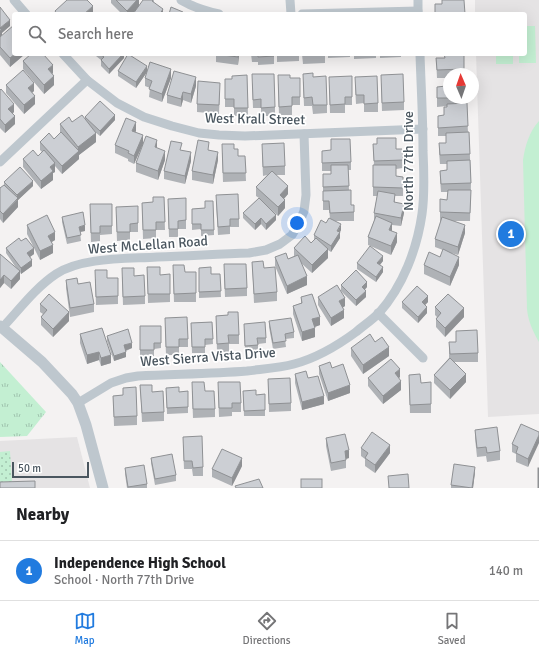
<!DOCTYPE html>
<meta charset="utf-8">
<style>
:root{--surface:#fff;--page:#f6f6f6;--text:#202124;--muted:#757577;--line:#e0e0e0;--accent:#217bdf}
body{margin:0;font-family:Signika,sans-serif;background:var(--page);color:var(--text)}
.compass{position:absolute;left:443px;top:68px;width:36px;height:36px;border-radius:50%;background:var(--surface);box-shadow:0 4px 16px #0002;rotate:358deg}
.scale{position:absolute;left:12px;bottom:10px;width:77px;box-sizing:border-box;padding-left:4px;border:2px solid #4a565f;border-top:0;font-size:11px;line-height:14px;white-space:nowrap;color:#4a565f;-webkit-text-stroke:3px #fff;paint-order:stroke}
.you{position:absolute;left:297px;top:223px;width:14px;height:14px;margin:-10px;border:3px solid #fff;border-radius:50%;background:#1a73e8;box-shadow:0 0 0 6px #1a73e833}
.badge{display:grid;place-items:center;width:26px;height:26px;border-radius:50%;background:var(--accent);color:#fff;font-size:13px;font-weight:700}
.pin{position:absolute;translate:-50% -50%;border:2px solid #fff;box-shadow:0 1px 4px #0006}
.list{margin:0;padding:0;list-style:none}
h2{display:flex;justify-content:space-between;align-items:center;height:52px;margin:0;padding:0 16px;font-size:17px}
h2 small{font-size:13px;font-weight:400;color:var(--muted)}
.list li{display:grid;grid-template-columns:26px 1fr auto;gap:12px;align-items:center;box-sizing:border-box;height:60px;padding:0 16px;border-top:1px solid var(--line)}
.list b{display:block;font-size:15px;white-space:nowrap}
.list p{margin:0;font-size:13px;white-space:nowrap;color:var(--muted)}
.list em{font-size:13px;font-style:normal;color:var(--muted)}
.icon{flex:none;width:22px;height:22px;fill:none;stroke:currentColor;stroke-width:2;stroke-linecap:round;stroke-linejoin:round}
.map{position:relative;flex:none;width:539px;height:488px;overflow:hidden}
.search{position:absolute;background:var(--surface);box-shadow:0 4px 16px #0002;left:12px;right:12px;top:12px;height:44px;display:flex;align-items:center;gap:10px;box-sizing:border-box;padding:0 14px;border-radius:4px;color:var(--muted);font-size:15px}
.sheet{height:112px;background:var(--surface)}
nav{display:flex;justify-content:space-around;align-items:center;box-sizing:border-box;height:56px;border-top:1px solid var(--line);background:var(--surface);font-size:11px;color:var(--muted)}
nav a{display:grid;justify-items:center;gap:2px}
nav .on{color:var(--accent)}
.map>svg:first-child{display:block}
.education{fill:#e5e3e4}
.grass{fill:url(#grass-tufts)}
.park{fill:url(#park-dots)}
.garden{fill:#c3efd2}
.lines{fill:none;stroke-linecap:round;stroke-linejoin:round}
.minor{stroke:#bec7ce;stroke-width:9}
.tertiary{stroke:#bec7ce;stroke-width:11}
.wall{fill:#afb2b6}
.shaded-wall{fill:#8f9194}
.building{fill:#cccfd4;stroke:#8f9194}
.labels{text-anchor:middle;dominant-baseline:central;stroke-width:3.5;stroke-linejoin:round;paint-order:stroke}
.street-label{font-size:14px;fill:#4a565f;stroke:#fff}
</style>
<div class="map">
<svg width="539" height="488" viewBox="0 0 539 488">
<defs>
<pattern id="grass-tufts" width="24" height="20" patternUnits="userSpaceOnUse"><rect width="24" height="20" fill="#c3efd2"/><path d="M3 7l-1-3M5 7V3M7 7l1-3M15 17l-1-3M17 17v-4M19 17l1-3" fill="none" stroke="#a0c4ae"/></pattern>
<pattern id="park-dots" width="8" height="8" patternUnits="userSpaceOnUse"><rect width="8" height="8" fill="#c3efd2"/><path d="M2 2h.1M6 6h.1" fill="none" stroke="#a0c4ae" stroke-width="1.8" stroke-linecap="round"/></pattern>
</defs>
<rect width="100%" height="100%" fill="#f4f2f2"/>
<g class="education">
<polygon points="475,0 539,0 539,414 488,417 476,54 525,54 525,14 475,14"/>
<polygon points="77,437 90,488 0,488 0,441"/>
</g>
<polygon class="grass" points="0,362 46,412 27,436 0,437"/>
<polygon class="park" points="10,451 12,483 0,484 0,452"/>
<g class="garden">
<polygon points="525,26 535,26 536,63 519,63 519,54 525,54"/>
<rect x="496" y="54" width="17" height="10"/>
<path d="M 539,121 L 539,342 C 533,332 528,321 527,309 L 523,160 C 525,146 529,132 539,121 Z"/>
</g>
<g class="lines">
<g class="minor">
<polyline points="14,0 26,14"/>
<path d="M 181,0 C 193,7 205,11 219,14"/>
<polyline points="290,0 291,14"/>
<polyline points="418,0 418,14"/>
<polyline points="302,14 418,11"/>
<polyline points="63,54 87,80 117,103 144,117 172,126 199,133 219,135 245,136 423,129"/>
<polyline points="0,162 87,80"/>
<polyline points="378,313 423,358"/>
<path d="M 2,328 C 19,310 35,288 56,274 C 82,257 127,259 157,257 C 188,256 218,254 249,253 L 266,250 L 280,244 L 292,235 L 300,221 L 304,211 L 306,195 L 304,134"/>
<path d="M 78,403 L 111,383 L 126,378 L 138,376 C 174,374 210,374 247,371 C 262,369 279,368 294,364 C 317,358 337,346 356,332 C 363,326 372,320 379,313 C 403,286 417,249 422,214 C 425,193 424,172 423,151 C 423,118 421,86 420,54"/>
</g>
<polyline class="tertiary" points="0,326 42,362 72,394 78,403 86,425 103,488"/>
</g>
<g class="wall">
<polygon points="111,0 139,0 139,5 154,0 154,3 163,14 135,11 132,14 122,14 111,3"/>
<polygon points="0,37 14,54 25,54 10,67 0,55"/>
<polygon points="96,54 124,54 124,58 109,74 101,66 101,60 96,56"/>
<polygon points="216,54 239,54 238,65 216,62"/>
<polygon points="251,54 274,54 274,64 258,65 258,62 252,62"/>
<polygon points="277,54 299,54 299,61 277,62"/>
<polygon points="302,54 325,54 325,63 303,64"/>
<polygon points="328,54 350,54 350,57 328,58"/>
<polygon points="354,54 376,54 376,58 354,59"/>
<polygon points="380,54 401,54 401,57 380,58"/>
<polygon points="464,54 464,74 449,74 449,98 466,98 468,132 469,132 471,183 470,221 453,221 465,233 458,255 451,253 459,265 450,286 424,274 424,265 440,257 443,250 435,247 435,239 441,221 440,221 440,199 447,200 448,192 441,192 440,179 440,171 447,170 447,164 440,164 439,152 439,143 446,143 446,136 438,136 438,116 444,115 447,106 437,107 437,95 446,86 446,78 437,78 436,58 444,58"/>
<polygon points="23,61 53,73 52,74 54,85 44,94 23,69"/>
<polygon points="118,71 147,72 136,88 118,76"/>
<polygon points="247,75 248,116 234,116 234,107 225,107 225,79 232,79"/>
<polygon points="313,77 327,105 327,113 313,114 312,106 304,106 303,82"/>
<polygon points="145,78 171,78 162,102 149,97 150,88 145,86"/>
<polygon points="290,78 300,97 300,105 292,105 292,115 279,115 278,84"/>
<polygon points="252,83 275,107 275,116 261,116 261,108 253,108"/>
<polygon points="381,83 404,102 404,110 382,111"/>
<polygon points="6,85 34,91 32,93 35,104 24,114 6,93"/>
<polygon points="329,85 352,97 352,105 345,105 345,113 330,113"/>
<polygon points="355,85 378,103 378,112 364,112 364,103 356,104"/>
<polygon points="196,86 191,103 183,100 181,107 167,103 167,95"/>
<polygon points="0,90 14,112 13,113 15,124 5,133 0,128"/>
<polygon points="220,91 219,114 197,112 197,104"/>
<polygon points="85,117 115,120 100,136 95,132 96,142 79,155 79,159 62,174 55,166 55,172 53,173 53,180 41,189 23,167 23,159 38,156 42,152 40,150 40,142 54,139 60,133 60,124 72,122 85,119"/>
<polygon points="136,131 135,132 143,144 134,164 128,161 128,159 115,153 115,145"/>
<polygon points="373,144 396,149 402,149 403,168 396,169 396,176 403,177 403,196 395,196 395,203 404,213 401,226 392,225 392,231 397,242 391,255 368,245 368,237 374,221 374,213 377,196 373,196 373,165 374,165"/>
<polygon points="234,149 238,156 245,156 246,181 223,182 222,153"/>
<polygon points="182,150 191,161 185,184 164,179 164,171"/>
<polygon points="209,150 218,160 213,184 192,180 192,171"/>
<polygon points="322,151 351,162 351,170 348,170 349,190 351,205 354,205 354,221 335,221 341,230 340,232 340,238 331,252 328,250 328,258 312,273 301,263 307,285 287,294 275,266 275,257 288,259 294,256 294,248 311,243 314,240 314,235 326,223 330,218 329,210 323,210 323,174 331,174 331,171 322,171"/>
<polygon points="262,153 285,166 285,175 276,175 288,194 284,199 285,208 278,216 266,205 276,220 266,230 261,224 255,230 243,218 243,213 259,198 256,196 256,187 267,175 263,176"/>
<polygon points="165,160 158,180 136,172 136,163"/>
<polygon points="4,182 33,186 18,200 18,207 3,223 0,219 0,188 4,185"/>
<polygon points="164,197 165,230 156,230 156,238 143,239 142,203 153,202"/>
<polygon points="205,201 214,230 214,235 201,236 201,229 192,230 192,209 205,208"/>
<polygon points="216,203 239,219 239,227 230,227 230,234 218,235"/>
<polygon points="168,207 186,220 186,229 178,229 178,237 169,237"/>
<polygon points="90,213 112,226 112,234 100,235 100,241 91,242"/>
<polygon points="116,215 138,223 138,232 130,232 130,240 117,241"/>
<polygon points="62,217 85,231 80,232 81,241 67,244 62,222"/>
<polygon points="27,225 55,240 52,242 53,253 40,260 27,234"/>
<polygon points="21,241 34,254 30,257 32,266 21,274 20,272 20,279 11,289 4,283 0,288 0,254 17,269 6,253 6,248"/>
<polygon points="383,261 380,265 383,272 376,282 357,269 357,263"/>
<polygon points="252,262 264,268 277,292 277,301 254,303"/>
<polygon points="147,267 160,275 170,294 170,302 148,303"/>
<polygon points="199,268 211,274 220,274 221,297 199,298"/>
<polygon points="185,272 196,293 196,302 174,302 173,274"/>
<polygon points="224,273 247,288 247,296 225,297"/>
<polygon points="134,276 145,296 145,304 123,305 122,277"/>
<polygon points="107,278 118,296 118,304 96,305 95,279"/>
<polygon points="66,280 78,284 94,304 94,312 70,317 66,288"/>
<polygon points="341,285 367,287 365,290 366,297 356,306 341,291"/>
<polygon points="301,297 320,325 314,327 315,337 302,341 293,314 293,306 301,303"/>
<polygon points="318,297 345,306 342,308 344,318 331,326 318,305"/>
<polygon points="402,302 428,302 425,305 427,313 418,323 402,308"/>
<polygon points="40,304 69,321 53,337 41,325 41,317 43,314 40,312"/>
<polygon points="435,307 464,317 445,337 436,327 436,319 437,317 435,315"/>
<polygon points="228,315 239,335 239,344 229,344 229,352 217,352 216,316"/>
<polygon points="269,321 294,332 294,338 285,339 286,347 273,349 269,327"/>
<polygon points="212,322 213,344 205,345 205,353 192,353 191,323"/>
<polygon points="140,326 161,326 161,348 154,349 154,356 140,356"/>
<polygon points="165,327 188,339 188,347 179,347 179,355 166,355"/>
<polygon points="244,329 266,338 266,343 258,344 258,351 245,351"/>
<polygon points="80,334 111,363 101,366 99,360 87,364 80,343"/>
<polygon points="107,336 132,348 126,351 126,357 114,361 107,341"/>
<polygon points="375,342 389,356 363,374 351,356 351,348"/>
<polygon points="449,342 478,353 478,362 454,362 466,382 450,399 434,383 434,375 449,358"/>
<polygon points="319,366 332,368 350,393 328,401 319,374"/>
<polygon points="295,374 308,378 324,404 302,410 295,383"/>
<polygon points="400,377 399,378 401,390 383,404 368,386 368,378"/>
<polygon points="268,379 291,403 291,411 269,412"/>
<polygon points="409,383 421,383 431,404 431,413 410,413"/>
<polygon points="140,385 152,392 164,412 164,421 142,422"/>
<polygon points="123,388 137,416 137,425 114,426 113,396 123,395"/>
<polygon points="166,388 179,392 188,391 188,413 167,414"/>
<polygon points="192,391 205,391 215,409 215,417 193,418"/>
<polygon points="218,391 241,403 241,412 232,412 232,416 219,417"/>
<polygon points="243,391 256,395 265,394 265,416 244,416"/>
<polygon points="475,430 500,451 500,460 487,462 486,456 477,457 475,438"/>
<polygon points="539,432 528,467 516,462 516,454 512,452 512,444"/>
<polygon points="326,438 349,458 346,459 346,468 331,471 326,446"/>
<polygon points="183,445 203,467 203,476 193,476 192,469 184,469"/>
<polygon points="361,448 390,453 375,473 365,466 365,459 361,456"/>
<polygon points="151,458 176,475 176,481 155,485 151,463"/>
<polygon points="242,466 232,486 212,477 212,469"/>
<polygon points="125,468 147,484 147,488 127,488 125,474"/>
<polygon points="475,472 473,488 451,488 451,485"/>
</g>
<g class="shaded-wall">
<polygon points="137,0 139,0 139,7 132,14 127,14 127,11"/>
<polygon points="93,6 93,14 84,14"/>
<polygon points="163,9 163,14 160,14"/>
<polygon points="10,20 10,26 2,33 2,35 0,37 0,28"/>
<polygon points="15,54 25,54 10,67 10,58"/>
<polygon points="123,54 124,54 124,58 109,74 109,69"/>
<polygon points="238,54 239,54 238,65"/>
<polygon points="53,65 53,73 48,77 48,69"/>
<polygon points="147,66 147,72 136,88 136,82"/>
<polygon points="171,69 171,78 162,102 162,94"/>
<polygon points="54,76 54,85 44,94 44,85"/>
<polygon points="196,77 196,86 191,103 191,94"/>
<polygon points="34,83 34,91 28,96 28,88"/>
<polygon points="183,92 183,100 181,107 181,99"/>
<polygon points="35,96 35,104 24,114 24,105"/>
<polygon points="14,104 14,112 8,117 8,109"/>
<polygon points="115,115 115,120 100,136 100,131"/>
<polygon points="15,116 15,124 5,133 5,125"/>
<polygon points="136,122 136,131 132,139 132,131"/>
<polygon points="96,133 96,142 79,155 79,159 62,174 62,166 78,151 78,147"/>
<polygon points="143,135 143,144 134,164 134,156"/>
<polygon points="157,140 157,149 155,147"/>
<polygon points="165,151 165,160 158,180 158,171"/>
<polygon points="191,152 191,161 185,184 185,176"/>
<polygon points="218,152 218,160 213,184 213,175"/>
<polygon points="55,163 55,172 53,173 53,180 41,189 41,181 50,167"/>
<polygon points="33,181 33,186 18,200 18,207 3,223 3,214 17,200 17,195"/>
<polygon points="288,186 288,194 280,203 280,195"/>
<polygon points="285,200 285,208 278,216 278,207"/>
<polygon points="404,204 404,213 401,226 401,218"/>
<polygon points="276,215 276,220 266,230 266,224"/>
<polygon points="261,218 261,224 255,230 255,224"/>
<polygon points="392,223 392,231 389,230"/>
<polygon points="341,224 341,230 338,236 340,232 340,238 331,252 331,246"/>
<polygon points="85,225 85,231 79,232 79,227"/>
<polygon points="465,225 465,233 458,255 458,247"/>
<polygon points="55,232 55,240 48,244 48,236"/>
<polygon points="397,233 397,242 391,255 391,246"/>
<polygon points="53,245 53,253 40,260 40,251"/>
<polygon points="34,248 34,254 27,259 27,253"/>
<polygon points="328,249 328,258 312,273 312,265"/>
<polygon points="383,256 383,261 377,268 377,263"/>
<polygon points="459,257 459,265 450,286 450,277"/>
<polygon points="32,260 32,266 21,274 21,268"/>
<polygon points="383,267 383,272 376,282 376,277"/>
<polygon points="20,271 20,279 11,289 11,281"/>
<polygon points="4,275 4,283 0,288 0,280"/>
<polygon points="307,276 307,285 287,294 287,286"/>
<polygon points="367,282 367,287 362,292 362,287"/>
<polygon points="366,291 366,297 356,306 356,300"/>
<polygon points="428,296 428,302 422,308 422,302"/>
<polygon points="345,298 345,306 339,310 339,301"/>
<polygon points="427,307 427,313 418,323 418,317"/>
<polygon points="464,308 464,317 445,337 445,328"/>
<polygon points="344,310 344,318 331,326 331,318"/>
<polygon points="69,312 69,321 53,337 53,329"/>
<polygon points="320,317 320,325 312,328 312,319"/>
<polygon points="315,328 315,337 302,341 302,332"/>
<polygon points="132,343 132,348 124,351 124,345"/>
<polygon points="389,347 389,356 363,374 363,365"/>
<polygon points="99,352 99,360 87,364 87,355"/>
<polygon points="126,352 126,357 114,361 114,356"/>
<polygon points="111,355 111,363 101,366 101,358"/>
<polygon points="400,369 400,377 395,381 395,373"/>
<polygon points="466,374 466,382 450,399 450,390"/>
<polygon points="401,381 401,390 383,404 383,396"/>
<polygon points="350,385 350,393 328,401 328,393"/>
<polygon points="324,396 324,404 302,410 302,402"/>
<polygon points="539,435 539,443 528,467 528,459"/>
<polygon points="390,445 390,453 375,473 375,465"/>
<polygon points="349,450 349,458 345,459 345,451"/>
<polygon points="242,458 242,466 232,486 232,478"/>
<polygon points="475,467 475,472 473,488 472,488"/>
</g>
<g class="building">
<polygon points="67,0 87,0 93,6 84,14 57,14 55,11"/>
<polygon points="116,0 137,0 127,11"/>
<polygon points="143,0 153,0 152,1 163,9 160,14 133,14"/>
<polygon points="442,0 464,0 465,14 435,14 435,4 442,4"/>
<polygon points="0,7 10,20 0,28 2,30 0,31"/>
<polygon points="171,7 183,12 182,14 169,14"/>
<polygon points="14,25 14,54 15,54 10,58 0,47 0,37"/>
<polygon points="31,54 43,54 53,65 48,69 54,76 44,85 23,61"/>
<polygon points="100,54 123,54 109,69 101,60 104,57"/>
<polygon points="128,54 147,66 136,82 118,71"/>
<polygon points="216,54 238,54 238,57"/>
<polygon points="258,54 274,54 274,56 258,57"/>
<rect x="303" y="54" width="22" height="1"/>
<polygon points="444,54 464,54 464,69 437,70 436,58 445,58"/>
<polygon points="150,62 171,69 162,94 149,89 152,81 145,78"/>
<polygon points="23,70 34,83 28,88 35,96 24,105 6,85"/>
<polygon points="174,71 196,77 191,94 183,92 181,99 167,95"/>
<polygon points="313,73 313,77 326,76 327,105 313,105 312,97 304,98 303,74"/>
<polygon points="252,74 274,74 275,107 261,108 261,99 253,100"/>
<polygon points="403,74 404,102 382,103 381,75"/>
<polygon points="247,75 248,108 234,108 234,99 225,99 225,79 232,79 232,76"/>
<polygon points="278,75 290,75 290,78 300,78 300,97 292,97 292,106 279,107"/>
<polygon points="449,75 449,98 437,98 437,87 446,86 446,76"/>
<polygon points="352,76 352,97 345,97 345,104 330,105 329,77"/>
<polygon points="377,76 378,103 364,104 364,95 356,95 355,77"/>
<polygon points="198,81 220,83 219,105 197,104"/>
<polygon points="1,89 14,104 8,109 15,116 5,125 0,119 0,90"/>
<polygon points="100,101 115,115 100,131 85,117"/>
<polygon points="467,103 468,126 438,128 438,116 444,115 444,107 447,107 447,104"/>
<polygon points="82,115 96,133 78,147 60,124 69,117 72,122"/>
<polygon points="126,118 136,122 132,131 143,135 134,156 128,153 129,151 115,145"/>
<polygon points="61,132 79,151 62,166 40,142 49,133 54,139"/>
<polygon points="469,132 470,154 440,155 439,143 446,143 446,133"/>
<polygon points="146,136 157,140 155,147 165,151 158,171 136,163"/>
<polygon points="377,138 396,138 396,149 402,149 403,160 374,161 373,144 377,144"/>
<polygon points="331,139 350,139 351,162 322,163 322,151 331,150"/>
<polygon points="198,140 209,142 208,150 218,152 213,175 192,171"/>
<polygon points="171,141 182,143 180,150 191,152 185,176 164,171"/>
<polygon points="284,143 285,166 263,167 262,144"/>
<polygon points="222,144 234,144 234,149 238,149 238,156 245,156 246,173 223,173"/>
<polygon points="33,150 38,156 44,150 55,163 50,167 53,171 41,181 23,159"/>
<polygon points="470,160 471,183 441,184 440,171 447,170 447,161"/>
<polygon points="331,165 348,165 349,186 323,187 323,174 331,174"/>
<polygon points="373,165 396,165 396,176 403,177 403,188 373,187"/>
<polygon points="20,167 33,181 17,195 4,182"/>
<polygon points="272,171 288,186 280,195 285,200 278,207 256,187"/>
<polygon points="4,185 18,198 3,214 0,211 0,188"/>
<polygon points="351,190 351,205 354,205 354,212 330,213 329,201 323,201 323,191"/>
<polygon points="448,190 471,190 470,213 440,212 440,199 447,200"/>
<polygon points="378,191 395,194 394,202 404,204 401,218 374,213"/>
<polygon points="238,194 239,219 230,219 230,226 218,227 216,195"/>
<polygon points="153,197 164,197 165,222 156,222 156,230 143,230 142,203 153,202"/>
<polygon points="186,198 186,220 178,221 178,229 169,229 168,199"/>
<polygon points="259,198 276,215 266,224 261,218 255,224 243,213"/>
<polygon points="205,201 213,201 214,230 201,230 201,224 192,224 192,209 205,208"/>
<polygon points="90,204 112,204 112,226 100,226 100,233 91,233"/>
<polygon points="138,206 138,223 130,224 130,232 117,232 116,207"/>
<polygon points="83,212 85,225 79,227 81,235 67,238 62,217"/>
<polygon points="47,215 55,232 48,236 53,245 40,251 27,225"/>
<polygon points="376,216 392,223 389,230 397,233 391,246 368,237"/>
<polygon points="442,217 465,225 458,247 435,239"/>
<polygon points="329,218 341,224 337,231 340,232 331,246 314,235 321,220 326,223"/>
<polygon points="305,236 311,243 316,238 328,249 312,265 294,248"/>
<polygon points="19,238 21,241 26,238 34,248 27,253 32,260 21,268 6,248"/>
<polygon points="370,246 383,256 377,263 383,267 376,277 357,263"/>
<polygon points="443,249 459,257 450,277 424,265 429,252 440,257"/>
<polygon points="286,253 288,259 298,255 307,276 287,286 275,257"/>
<polygon points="0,254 20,271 11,281 4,275 0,280"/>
<polygon points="263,261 264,268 275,267 277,292 254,294 252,262"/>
<polygon points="224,264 246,264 247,288 225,289"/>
<polygon points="173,265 184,265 185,272 196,272 196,293 174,294"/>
<polygon points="147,267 160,267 160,275 170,274 170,294 148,294"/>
<polygon points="211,267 211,274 220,274 221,291 199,292 199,268"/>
<polygon points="122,268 134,268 134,276 144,275 145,296 123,297"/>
<polygon points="95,270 107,270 107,278 118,278 118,296 96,297"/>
<polygon points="356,270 367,282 362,287 366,291 356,300 341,285"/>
<polygon points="77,278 78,284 90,282 94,304 70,308 66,280"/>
<polygon points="337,285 345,298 339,301 344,310 331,318 318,297"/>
<polygon points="417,286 428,296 422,302 427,307 418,317 402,302"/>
<polygon points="49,294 69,312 53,329 41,317 47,310 40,304"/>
<polygon points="312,294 320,317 312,319 315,328 302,332 293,306 302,303 301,297"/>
<polygon points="448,294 464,308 445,328 436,319 441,313 435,307"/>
<polygon points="228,312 238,312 239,335 228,335 229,343 217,344 216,316 228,315"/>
<polygon points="187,317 188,339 179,339 179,347 166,347 165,318"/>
<polygon points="291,318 294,332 285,334 286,341 273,343 269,321"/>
<polygon points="212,322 213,339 205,339 205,347 192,347 191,323"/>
<polygon points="265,322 266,338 257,338 258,345 245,346 244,324"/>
<polygon points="140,326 161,326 161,343 154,343 154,350 140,350"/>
<polygon points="102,328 111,355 101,358 99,352 87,355 80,334"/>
<polygon points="128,329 132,343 124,345 126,352 114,356 107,336"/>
<polygon points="477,330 478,353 450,354 449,342 456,342 456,331"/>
<polygon points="370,334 375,342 382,337 389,347 363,365 351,348"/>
<polygon points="450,358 466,374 450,390 434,375"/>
<polygon points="391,359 400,369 395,373 401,381 383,396 368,378"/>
<polygon points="330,362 332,368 343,364 350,385 328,393 319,366"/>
<polygon points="306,371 308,378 318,376 324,396 302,402 295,374"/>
<polygon points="420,374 421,383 431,382 431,404 410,405 409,375"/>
<polygon points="290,378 291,403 269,404 268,379"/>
<polygon points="192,382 204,382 205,391 214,391 215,409 193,409"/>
<polygon points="218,382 240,382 241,403 232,403 232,408 219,408"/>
<polygon points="140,385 152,385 152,392 163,391 164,412 142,413"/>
<polygon points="136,387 137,416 114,417 113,396 123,395 123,388"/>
<polygon points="179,387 179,392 188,391 188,407 167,408 166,388"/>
<polygon points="256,390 256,395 265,394 265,410 244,411 243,391"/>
<polygon points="521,424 539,432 539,435 528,459 516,453 518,447 512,444"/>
<polygon points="497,427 500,451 487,453 486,447 477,448 475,430"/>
<polygon points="372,432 390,445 375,465 365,458 368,453 361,448"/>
<polygon points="345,434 349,450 345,451 346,460 331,463 326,438"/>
<polygon points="202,436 203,467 193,468 192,461 184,461 183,437"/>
<polygon points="222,449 242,458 232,478 212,469"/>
<polygon points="172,454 176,475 155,479 151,458"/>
<polygon points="454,464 475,467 472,488 451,485"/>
<polygon points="144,465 147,484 128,487 125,468"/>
<rect x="538" y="468" width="1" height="20"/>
<polygon points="408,474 409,488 389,488 388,476"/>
<polygon points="259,479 263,488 236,488 235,486"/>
<rect x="301" y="479" width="21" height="9"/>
<polygon points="35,481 35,488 0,488 0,482"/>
</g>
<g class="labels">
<g class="street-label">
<text transform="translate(255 119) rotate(1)">West Krall Street</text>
<text transform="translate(408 161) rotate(-90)">North 77th Drive</text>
<text transform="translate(148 245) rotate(-4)">West McLellan Road</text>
<text transform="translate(208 357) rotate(-4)">West Sierra Vista Drive</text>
</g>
</g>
</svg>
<svg class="compass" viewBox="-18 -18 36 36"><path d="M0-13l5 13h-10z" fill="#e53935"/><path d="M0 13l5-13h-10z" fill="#757577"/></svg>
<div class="scale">50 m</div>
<div class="you"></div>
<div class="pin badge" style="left:511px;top:234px">1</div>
<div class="search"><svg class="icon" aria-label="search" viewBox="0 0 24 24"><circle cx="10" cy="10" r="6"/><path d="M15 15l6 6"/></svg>Search here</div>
</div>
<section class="sheet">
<h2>Nearby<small></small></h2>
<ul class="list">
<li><span class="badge">1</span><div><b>Independence High School</b><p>School · North 77th Drive</p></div><em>140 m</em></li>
</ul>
</section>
<nav>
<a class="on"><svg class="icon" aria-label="map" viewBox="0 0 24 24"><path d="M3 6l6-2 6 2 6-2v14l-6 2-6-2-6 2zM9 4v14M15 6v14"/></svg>Map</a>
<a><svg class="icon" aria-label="directions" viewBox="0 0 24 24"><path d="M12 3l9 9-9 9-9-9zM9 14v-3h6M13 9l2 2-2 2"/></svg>Directions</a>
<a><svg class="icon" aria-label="saved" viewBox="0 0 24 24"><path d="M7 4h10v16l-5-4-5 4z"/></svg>Saved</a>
</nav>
